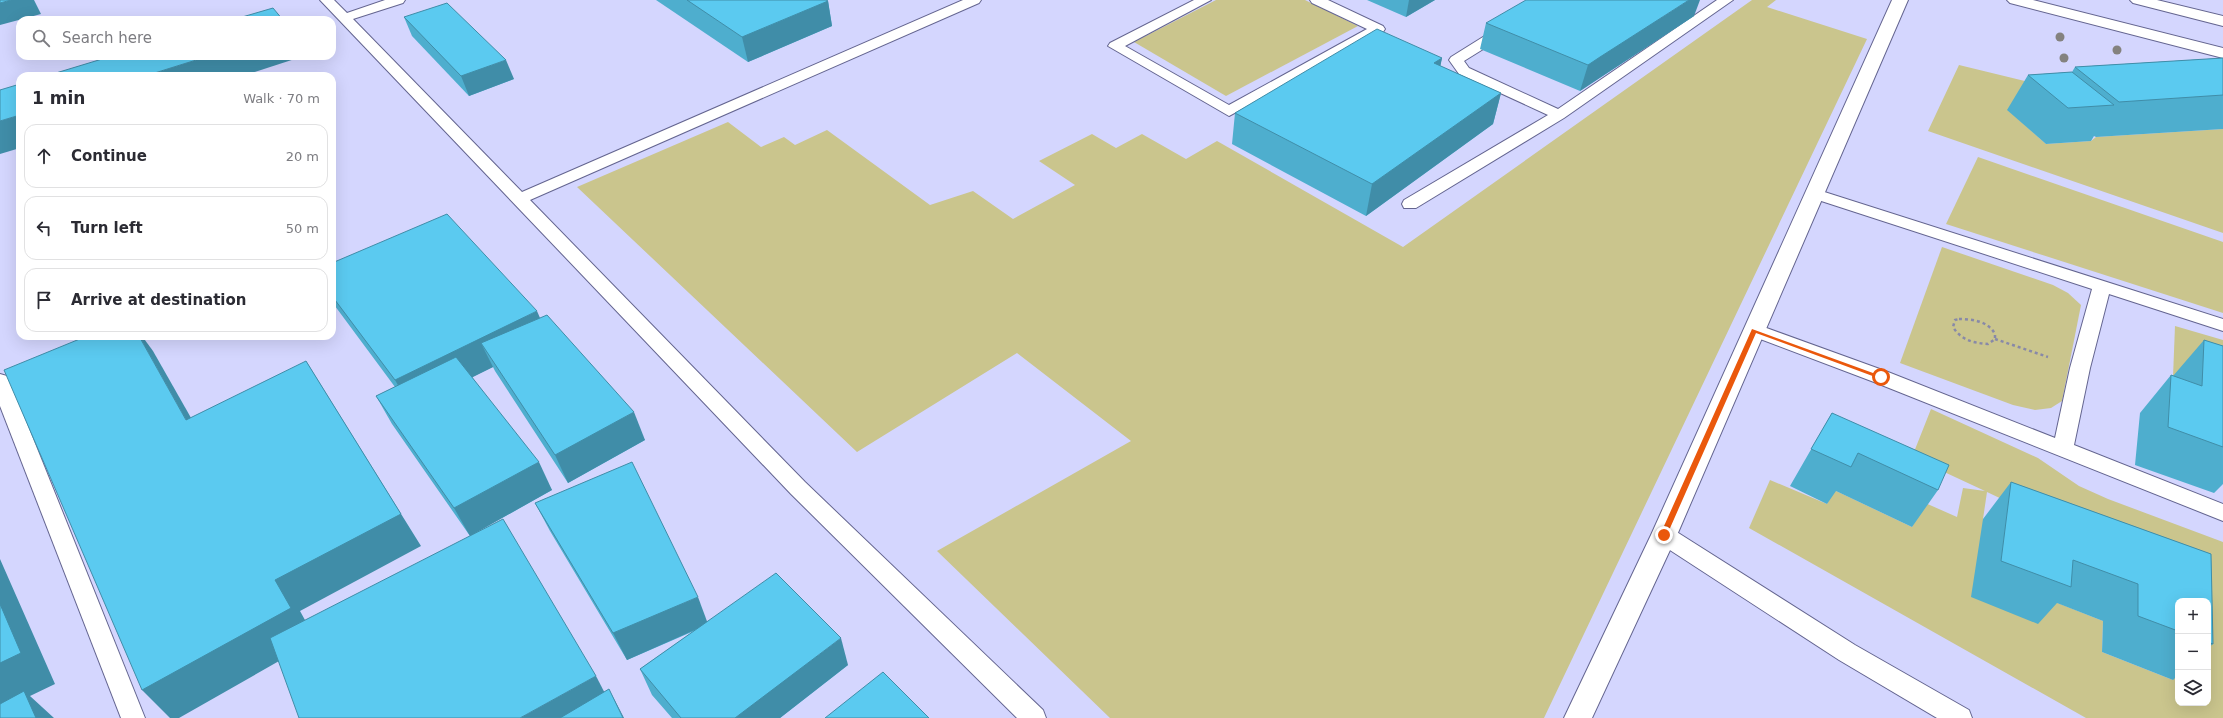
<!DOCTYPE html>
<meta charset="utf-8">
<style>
:root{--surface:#fff;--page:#f2f2f3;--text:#2b2b33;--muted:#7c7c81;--line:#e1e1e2}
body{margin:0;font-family:"DejaVu Sans",sans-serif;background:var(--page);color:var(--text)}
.controls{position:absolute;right:12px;bottom:12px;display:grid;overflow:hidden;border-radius:8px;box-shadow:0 4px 16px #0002}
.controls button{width:36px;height:36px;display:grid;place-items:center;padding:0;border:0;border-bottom:1px solid var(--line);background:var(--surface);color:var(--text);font:20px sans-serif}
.stop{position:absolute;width:12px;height:12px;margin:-9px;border:3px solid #ea580c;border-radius:50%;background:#fff}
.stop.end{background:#ea580c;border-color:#fff;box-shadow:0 1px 4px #0008}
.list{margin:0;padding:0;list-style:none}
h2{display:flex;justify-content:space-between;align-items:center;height:52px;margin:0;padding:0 16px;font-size:17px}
h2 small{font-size:13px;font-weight:400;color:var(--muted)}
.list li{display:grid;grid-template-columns:26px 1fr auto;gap:12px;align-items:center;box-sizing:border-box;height:64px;margin:0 8px 8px;padding:0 8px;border:1px solid var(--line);border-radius:12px}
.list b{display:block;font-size:15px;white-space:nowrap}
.list em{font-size:13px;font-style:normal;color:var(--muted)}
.icon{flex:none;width:22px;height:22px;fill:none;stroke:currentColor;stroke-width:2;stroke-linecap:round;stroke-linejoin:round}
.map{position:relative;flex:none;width:2223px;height:718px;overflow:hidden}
.search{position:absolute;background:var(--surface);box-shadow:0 4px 16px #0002;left:16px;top:16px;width:320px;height:44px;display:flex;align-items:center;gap:10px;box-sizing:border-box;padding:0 14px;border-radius:12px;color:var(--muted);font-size:15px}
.panel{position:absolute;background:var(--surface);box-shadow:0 4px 16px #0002;left:16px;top:72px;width:320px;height:268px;border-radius:12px}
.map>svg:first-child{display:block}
.green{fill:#cac58d;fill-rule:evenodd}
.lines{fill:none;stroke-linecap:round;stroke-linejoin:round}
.service-casing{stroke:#646590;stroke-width:2}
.minor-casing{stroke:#646590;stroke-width:2}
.tertiary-casing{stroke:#646590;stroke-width:2}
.path{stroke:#8889a8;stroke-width:2.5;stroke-dasharray:3 3;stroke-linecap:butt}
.service{fill:#fff;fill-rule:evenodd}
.minor{fill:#fff;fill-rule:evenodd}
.tertiary{fill:#fff;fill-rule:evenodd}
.tree{fill:#84827f}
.wall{fill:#4eaece}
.shaded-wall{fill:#408da8}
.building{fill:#5bcaf0;stroke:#408da8}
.route{fill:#ea580c}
</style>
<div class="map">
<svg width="2223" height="718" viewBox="0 0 2223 718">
<rect width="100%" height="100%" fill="#d4d6fe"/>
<g class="green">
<polygon points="1216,0 1305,0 1358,26 1226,96 1134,42"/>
<polygon points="1752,0 1776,0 1767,7 1867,39 1544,718 1110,718 937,551 1131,441 1017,353 857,452 577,187 728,122 761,147 784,137 795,145 827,130 930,205 973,191 1013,219 1075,185 1039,161 1092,134 1116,148 1142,134 1186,159 1217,141 1403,247"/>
<polygon points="1959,65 2037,84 2008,110 2046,144 2091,141 2096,137 2223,129 2223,233 1928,131"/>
<polygon points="1978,157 2223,242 2223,313 1946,224"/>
<polygon points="1942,247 2053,285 2068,293 2081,305 2062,401 2051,408 2035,410 2013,405 1900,363"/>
<polygon points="2175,326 2223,340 2223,394 2173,377"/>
<path d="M 1931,409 L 2038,458 L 2079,486 L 2108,499 L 2223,542 L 2223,718 L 2086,718 L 1749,528 L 1770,480 L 1827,504 L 1834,490 L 1912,527 L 1923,502 L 1957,517 L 1963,488 L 1985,491 L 1912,457 ZM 1987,492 L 2170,579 L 2173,680 L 2102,652 L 2103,621 L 2040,596 L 1983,519 ZM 2178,601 L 2208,601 L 2208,703 L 2178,703 Z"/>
</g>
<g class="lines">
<defs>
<g id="service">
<polygon points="320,0 334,0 347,13 385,0 405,0 403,3 353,19 522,192 963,0 981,0 979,3 530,200 805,482 1043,710 1046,718 1017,718 791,494"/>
<polygon points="1194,0 1211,0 1125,46 1229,105 1367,29 1312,3 1310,0 1328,0 1383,26 1385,29 1383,32 1229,116 1108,46 1110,43"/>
<polygon points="1717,0 1733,0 1564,118 1416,208 1404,208 1402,204 1404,200 1548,115 1459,74 1449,60 1451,57 1499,27 1509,27 1511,30 1509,33 1464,61 1469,68 1558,109"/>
<polygon points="1815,189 2223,319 2223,331 2109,294 2090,368 2074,445 2223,504 2223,521 1874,382 1747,334 1745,330 1747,326 1754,324 1761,326 1888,372 2055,438 2070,368 2092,289 1809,197 1807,194 1809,191"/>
<polygon points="0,374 7,376 10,381 145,718 121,718 0,406"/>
<polygon points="1664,526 1672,529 1855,645 1969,710 1972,718 1937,718 1839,660 1656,541 1653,535 1656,529"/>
</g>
<g id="minor">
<polygon points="2007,0 2033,0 2223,48 2223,58 2010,3"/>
<polygon points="2130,0 2157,0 2223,16 2223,26 2133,3"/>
</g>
<polygon id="tertiary" points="1892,0 1908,0 1677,535 1592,718 1564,718 1651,535"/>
</defs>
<use href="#service" class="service-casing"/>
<use href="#minor" class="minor-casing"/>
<use href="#tertiary" class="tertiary-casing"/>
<g class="path">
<path d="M 1959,319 C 1972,319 1988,321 1995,334 L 1995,339 L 1988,344 C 1973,343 1961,340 1953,327 L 1955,320 Z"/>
<polyline points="1995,339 2048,357"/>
</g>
<use href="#service" class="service"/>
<use href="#minor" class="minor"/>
<use href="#tertiary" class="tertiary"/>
</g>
<g class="tree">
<circle cx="2060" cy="37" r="4.5"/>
<circle cx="2117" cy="50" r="4.5"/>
<circle cx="2064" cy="58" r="4.5"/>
</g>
<g class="wall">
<polygon points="656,0 826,0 828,1 832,26 748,62"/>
<polygon points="1367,0 1435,0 1406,17"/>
<polygon points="1694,16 1592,83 1580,91 1480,49 1486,23"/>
<polygon points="404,17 514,79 469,96 412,36"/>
<polygon points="1442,58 1440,66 1501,93 1493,124 1366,216 1232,144 1235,113"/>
<polygon points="2223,58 2223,129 2096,137 2094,136 2091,141 2046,144 2007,110 2028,75 2072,72 2075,67"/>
<polygon points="332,296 540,318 645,440 568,483 495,371 493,367 472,377 552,490 470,536 392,424 376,396 395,387 332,302"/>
<polygon points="2204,340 2223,346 2223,484 2214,493 2135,465 2140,413 2171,375 2173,376"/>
<polygon points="1832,413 1938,490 1912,527 1836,491 1827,504 1790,486"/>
<polygon points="2011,482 2211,554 2213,644 2208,648 2208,601 2178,601 2178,675 2173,680 2102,652 2103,621 2057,603 2038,624 1971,597 1983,519"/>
<polygon points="535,503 707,622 848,665 780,718 672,718 652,695 640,669 694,631 627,660 550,531"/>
</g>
<g class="shaded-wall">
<polygon points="11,0 34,0 41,14 0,25 0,3"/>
<polygon points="1409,0 1435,0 1406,17"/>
<polygon points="1689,0 1700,0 1694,16 1592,83 1580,91 1588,65 1600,57"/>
<polygon points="828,1 832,26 748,62 742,37"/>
<polygon points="209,56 304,56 242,76 145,76"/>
<polygon points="1442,58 1436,88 1434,63"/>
<polygon points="506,60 514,79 469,96 461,76"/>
<polygon points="1501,93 1493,124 1366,216 1372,184"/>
<polygon points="20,115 20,148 0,154 0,121"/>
<polygon points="537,311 549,339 481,343 493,367 411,408 395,380"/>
<polygon points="139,336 142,336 153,351 211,453 186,420"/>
<polygon points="306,361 421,546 300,611 316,640 179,718 170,718 142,690 275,580"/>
<polygon points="634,412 645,440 568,483 555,455"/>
<polygon points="539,462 552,490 470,536 454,508"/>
<polygon points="0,559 55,684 30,696 54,718 36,718 0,712"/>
<polygon points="698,597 708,624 627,660 613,633"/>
<polygon points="841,638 848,665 780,718 735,718"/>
<polygon points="596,676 612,707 593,718 520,718"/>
<polygon points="609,689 623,716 624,718 623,718"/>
</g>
<g class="building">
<polygon points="0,0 11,0 0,3"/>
<polygon points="687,0 826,0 828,1 742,37"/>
<polygon points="1526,0 1689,0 1600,57 1588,65 1486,23"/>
<polygon points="447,3 506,60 461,76 404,17"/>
<polygon points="273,8 283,20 232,20"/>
<polygon points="1377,29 1442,58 1434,63 1501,93 1372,184 1235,113"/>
<polygon points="112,56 209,56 145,76 46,76"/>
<polygon points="2223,58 2223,95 2119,102 2075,67"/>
<polygon points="2072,72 2114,105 2068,108 2028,75"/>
<polygon points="20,84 20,115 0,121 0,90"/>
<polygon points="447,214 537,311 395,380 332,296 332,263"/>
<polygon points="547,315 634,412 555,455 481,343"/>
<polygon points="87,336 139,336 186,420 306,361 401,514 275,580 291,608 142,690 4,370"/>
<polygon points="2204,340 2223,346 2223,447 2168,427 2171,375 2202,386"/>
<polygon points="456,357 539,462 454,508 376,396"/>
<polygon points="1832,413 1949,465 1938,490 1858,453 1851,467 1811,449"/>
<polygon points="632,462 698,597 613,633 535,503"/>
<polygon points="2011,482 2211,554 2213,644 2208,642 2208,601 2178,601 2178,631 2138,616 2138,584 2073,560 2071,587 2001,561"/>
<polygon points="503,519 596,676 520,718 299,718 270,638"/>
<polygon points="776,573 841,638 735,718 681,718 640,669"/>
<polygon points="0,604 21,653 0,663"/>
<polygon points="883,672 929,718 825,718"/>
<polygon points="609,689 623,718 560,718"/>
<polygon points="24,691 36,718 0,718 0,704"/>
</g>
<polygon class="route" points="1752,329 1884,377 1878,378 1756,333 1667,535 1664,538 1661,537 1660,535"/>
</svg>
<div class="controls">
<button>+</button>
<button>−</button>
<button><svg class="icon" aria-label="layers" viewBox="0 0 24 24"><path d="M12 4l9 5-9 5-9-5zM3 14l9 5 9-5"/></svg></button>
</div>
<div class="stop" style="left:1881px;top:377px"></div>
<div class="stop end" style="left:1664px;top:535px"></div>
<div class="search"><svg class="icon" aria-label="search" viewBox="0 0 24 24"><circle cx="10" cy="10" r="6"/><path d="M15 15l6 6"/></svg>Search here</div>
<section class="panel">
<h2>1 min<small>Walk · 70 m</small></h2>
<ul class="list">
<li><svg class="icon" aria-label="ahead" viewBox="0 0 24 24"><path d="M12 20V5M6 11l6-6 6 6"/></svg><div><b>Continue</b></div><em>20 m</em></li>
<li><svg class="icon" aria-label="left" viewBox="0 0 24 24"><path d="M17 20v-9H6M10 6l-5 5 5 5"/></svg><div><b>Turn left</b></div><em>50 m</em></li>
<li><svg class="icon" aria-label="arrive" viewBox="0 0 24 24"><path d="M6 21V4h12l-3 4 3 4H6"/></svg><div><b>Arrive at destination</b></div></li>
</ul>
</section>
</div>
